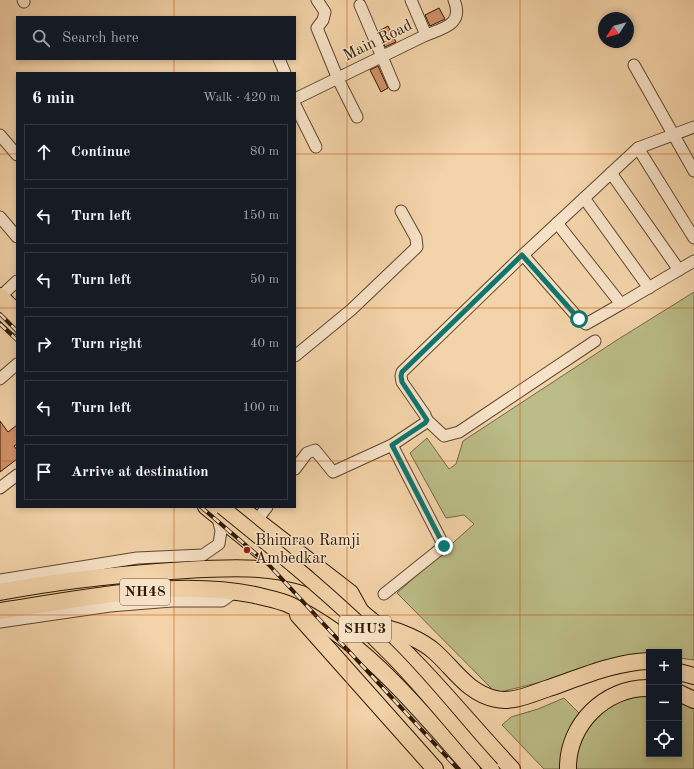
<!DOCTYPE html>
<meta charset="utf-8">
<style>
:root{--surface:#171b24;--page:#242831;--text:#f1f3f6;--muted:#9ea1a6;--line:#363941}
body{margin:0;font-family:"Old Standard TT",serif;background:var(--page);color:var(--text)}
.controls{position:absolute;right:12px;bottom:12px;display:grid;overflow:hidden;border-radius:0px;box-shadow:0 2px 6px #0003}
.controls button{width:36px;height:36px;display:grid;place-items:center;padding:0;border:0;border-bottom:1px solid var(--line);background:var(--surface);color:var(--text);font:20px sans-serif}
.compass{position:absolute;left:598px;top:12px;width:36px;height:36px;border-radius:50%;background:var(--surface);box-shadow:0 2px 6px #0003;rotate:234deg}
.stop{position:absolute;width:12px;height:12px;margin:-9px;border:3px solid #0f766e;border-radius:50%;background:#fff}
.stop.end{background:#0f766e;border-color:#fff;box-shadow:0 1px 4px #0008}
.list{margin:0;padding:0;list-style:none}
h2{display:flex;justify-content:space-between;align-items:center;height:52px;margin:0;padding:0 16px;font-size:17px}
h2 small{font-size:13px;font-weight:400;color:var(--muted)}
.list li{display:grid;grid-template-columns:26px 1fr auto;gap:12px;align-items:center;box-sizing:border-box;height:56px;margin:0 8px 8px;padding:0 8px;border:1px solid var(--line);border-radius:0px}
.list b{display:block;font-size:15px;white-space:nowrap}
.list em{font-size:13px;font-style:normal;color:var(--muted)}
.icon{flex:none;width:22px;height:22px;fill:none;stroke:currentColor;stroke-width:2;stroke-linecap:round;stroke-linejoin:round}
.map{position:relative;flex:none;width:694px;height:769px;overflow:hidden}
.search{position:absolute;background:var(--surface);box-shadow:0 2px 6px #0003;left:16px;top:16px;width:280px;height:44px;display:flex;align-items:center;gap:10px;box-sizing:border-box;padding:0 14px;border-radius:0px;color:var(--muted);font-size:15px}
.panel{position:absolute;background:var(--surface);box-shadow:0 2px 6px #0003;left:16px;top:72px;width:280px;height:436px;border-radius:0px}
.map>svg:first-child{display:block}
.green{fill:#bbbc87;stroke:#746a46}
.building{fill:#d39168;stroke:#2d1906}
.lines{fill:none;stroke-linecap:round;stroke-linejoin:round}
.minor-casing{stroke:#5e482f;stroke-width:13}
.major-casing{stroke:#2d1906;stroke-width:16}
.highway-casing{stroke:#2d1906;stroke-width:18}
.minor{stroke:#f7e2c7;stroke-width:11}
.major{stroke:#f3d3a9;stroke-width:14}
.highway{stroke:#f3d3a9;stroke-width:16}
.rail-casing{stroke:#2d1906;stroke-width:4}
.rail{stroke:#f7e2c7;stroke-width:2.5;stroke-dasharray:8;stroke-linecap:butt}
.major-bridge-casing{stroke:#2d1906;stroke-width:16;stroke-linecap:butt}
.major-bridge{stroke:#f3d3a9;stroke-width:14}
.route{stroke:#0f766e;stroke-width:5}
.grid{fill:none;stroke:#cc4f0b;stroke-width:1;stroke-opacity:0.55}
.poi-dot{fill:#8f2418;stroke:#f7e2c7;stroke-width:1.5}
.labels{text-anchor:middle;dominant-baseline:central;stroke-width:3;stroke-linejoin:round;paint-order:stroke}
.shield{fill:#f7e2c7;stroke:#6a5540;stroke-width:1}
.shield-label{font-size:15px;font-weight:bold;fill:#2d1906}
.street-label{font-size:16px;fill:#2d1906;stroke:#f7e2c7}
.poi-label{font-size:16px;fill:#2d1906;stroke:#f7e2c7;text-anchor:start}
</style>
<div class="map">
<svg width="694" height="769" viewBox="0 0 694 769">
<rect width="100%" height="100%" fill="#f3d3a9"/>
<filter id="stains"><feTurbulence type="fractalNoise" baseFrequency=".005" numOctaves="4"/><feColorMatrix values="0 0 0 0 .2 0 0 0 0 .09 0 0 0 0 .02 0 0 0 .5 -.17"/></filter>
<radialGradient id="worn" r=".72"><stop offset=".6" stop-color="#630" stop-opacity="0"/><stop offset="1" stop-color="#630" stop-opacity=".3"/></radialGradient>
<g class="green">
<polygon points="694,292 694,660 679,658 679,652 649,652 649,656 496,693 397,593 474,524 464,515 446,518 410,453 427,438 449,469 456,464 463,441 617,340"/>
<path d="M 643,695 L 649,695 L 649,754 L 679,754 L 679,701 L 694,709 L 694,769 L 573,769 C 574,748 590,715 610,704 C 620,699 633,697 643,695 Z"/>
<polygon points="564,698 580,714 573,727 561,769 544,769 502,725 511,717 538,709"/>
</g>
<g class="building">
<polygon points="439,8 445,19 430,26 425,15"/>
<polygon points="388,26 396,42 385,47 379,31"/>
<polygon points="378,66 388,88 381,92 370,70"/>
<polygon points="0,421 8,432 17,425 17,444 14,446 17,450 17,459 0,472"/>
</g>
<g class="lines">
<defs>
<g id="minor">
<polyline points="23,0 24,2"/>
<polyline points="317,0 325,12 323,20 317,28 338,79 357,117"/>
<polyline points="411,0 426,35"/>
<polyline points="360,5 394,85"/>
<polyline points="279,59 285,73"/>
<polyline points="634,65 694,171"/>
<path d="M 295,99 L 426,35 C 444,28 464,24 454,0"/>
<polyline points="295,105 316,147"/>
<polyline points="0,135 17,155"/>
<polyline points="638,148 694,238"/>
<polyline points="611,173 679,270"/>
<polyline points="584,198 649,288"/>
<polyline points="0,217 17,237"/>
<polyline points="523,255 579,319 586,324 621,304 557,223"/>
<polyline points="1,296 17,281"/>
<polyline points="621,304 694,261"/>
<polyline points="295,356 351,310 417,247 416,238 401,211"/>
<polyline points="0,379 17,364"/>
<polyline points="427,420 444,436 459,432 595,341"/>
<polyline points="295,469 307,453 315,450 333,472 392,445 425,423 427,420 425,415 402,382 401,376 402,372 523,255 638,148 694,127"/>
<polyline points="0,488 17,475"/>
<polyline points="257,520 267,507"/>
<polyline points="0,580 137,558 203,555 219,544 221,531 218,518"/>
<polyline points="384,594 444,546 392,445"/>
<polyline points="0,622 110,606 172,601 222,601 236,591"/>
</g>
<g id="major">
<polyline points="0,295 17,311"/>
<polyline points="0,311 17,327"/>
<polyline points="205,507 269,559 277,562 282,561 291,551"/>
<polyline points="241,507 351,592 361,610"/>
</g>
<g id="highway">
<path d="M 0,592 C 57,581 113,575 171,571 C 223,568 283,562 331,588 C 346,596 358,610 371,620 C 423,665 465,719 512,769"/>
<path d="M 0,611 C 81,599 174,578 255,595 C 266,598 279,600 290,605 C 365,641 418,708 472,769"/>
<polyline points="298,615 435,769"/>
<path d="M 383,627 C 399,631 422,640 435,652 C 455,670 468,693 496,699 C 514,703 533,693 549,688 C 581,677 615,662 649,661"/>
<polyline points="679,672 694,676"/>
<polyline points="679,693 694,700"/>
<path d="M 568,769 C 567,725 605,687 649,688"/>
</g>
</defs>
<use href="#minor" class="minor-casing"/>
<use href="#major" class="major-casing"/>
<use href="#highway" class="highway-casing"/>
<use href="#minor" class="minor"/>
<use href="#major" class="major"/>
<use href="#highway" class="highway"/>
<defs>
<g id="rail">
<polyline points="0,314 17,331"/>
<polyline points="0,324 17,340"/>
<polyline points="201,507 269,565 458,769"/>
</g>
</defs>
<use href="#rail" class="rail-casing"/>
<use href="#rail" class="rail"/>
<defs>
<path id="major-bridge" d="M 222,507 C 279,553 337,600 389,653 C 426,690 457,731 492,769"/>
</defs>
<use href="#major-bridge" class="major-bridge-casing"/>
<use href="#major-bridge" class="major-bridge"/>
</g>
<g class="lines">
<polyline class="route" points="444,546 392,445 425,423 427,420 402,382 401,376 402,372 522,255 579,319"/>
</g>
<path class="grid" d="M 174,0 L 174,17M 347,0 L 347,769M 520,0 L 520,769M 174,59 L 174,73M 0,154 L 17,154M 295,154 L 694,154M 0,308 L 17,308M 295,308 L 694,308M 0,461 L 17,461M 295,461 L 694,461M 174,507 L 174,769M 0,615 L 694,615"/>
<circle class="poi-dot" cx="247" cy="550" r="4"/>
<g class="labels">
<g class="shield">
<rect x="120" y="579" width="50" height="26" rx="3"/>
<rect x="339" y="616" width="52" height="26" rx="3"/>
</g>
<g class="shield-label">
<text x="145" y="592">NH48</text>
<text x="365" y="629">SHU3</text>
</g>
<g class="street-label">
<text transform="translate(378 41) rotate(-26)">Main Road</text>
</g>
<g class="poi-label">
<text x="255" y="541">Bhimrao Ramji<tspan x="255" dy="18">Ambedkar</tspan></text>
</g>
</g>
<rect width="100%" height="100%" filter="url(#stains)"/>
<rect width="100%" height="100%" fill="url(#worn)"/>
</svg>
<div class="controls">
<button>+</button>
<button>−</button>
<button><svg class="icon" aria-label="locate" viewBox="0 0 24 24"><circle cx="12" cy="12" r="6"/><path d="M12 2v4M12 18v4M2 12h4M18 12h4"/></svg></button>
</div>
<svg class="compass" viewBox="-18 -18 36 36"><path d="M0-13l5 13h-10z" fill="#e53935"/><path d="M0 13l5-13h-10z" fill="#9ea1a6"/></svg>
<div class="stop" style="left:579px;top:319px"></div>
<div class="stop end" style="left:444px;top:546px"></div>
<div class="search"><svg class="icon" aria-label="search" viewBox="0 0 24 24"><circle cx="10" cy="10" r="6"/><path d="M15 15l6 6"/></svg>Search here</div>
<section class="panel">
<h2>6 min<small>Walk · 420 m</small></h2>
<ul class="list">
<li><svg class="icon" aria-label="ahead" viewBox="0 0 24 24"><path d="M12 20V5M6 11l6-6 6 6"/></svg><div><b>Continue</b></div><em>80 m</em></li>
<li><svg class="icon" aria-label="left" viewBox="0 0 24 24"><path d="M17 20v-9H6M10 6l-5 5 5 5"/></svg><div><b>Turn left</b></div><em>150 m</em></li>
<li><svg class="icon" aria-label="left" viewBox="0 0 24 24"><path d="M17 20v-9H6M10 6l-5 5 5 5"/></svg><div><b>Turn left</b></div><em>50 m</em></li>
<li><svg class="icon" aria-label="right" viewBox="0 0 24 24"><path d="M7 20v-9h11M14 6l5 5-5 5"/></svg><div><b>Turn right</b></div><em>40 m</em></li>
<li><svg class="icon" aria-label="left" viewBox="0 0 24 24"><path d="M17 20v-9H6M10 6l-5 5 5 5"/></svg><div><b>Turn left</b></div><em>100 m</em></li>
<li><svg class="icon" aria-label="arrive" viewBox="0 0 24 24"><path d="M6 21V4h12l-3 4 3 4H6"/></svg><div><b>Arrive at destination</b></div></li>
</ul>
</section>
</div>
